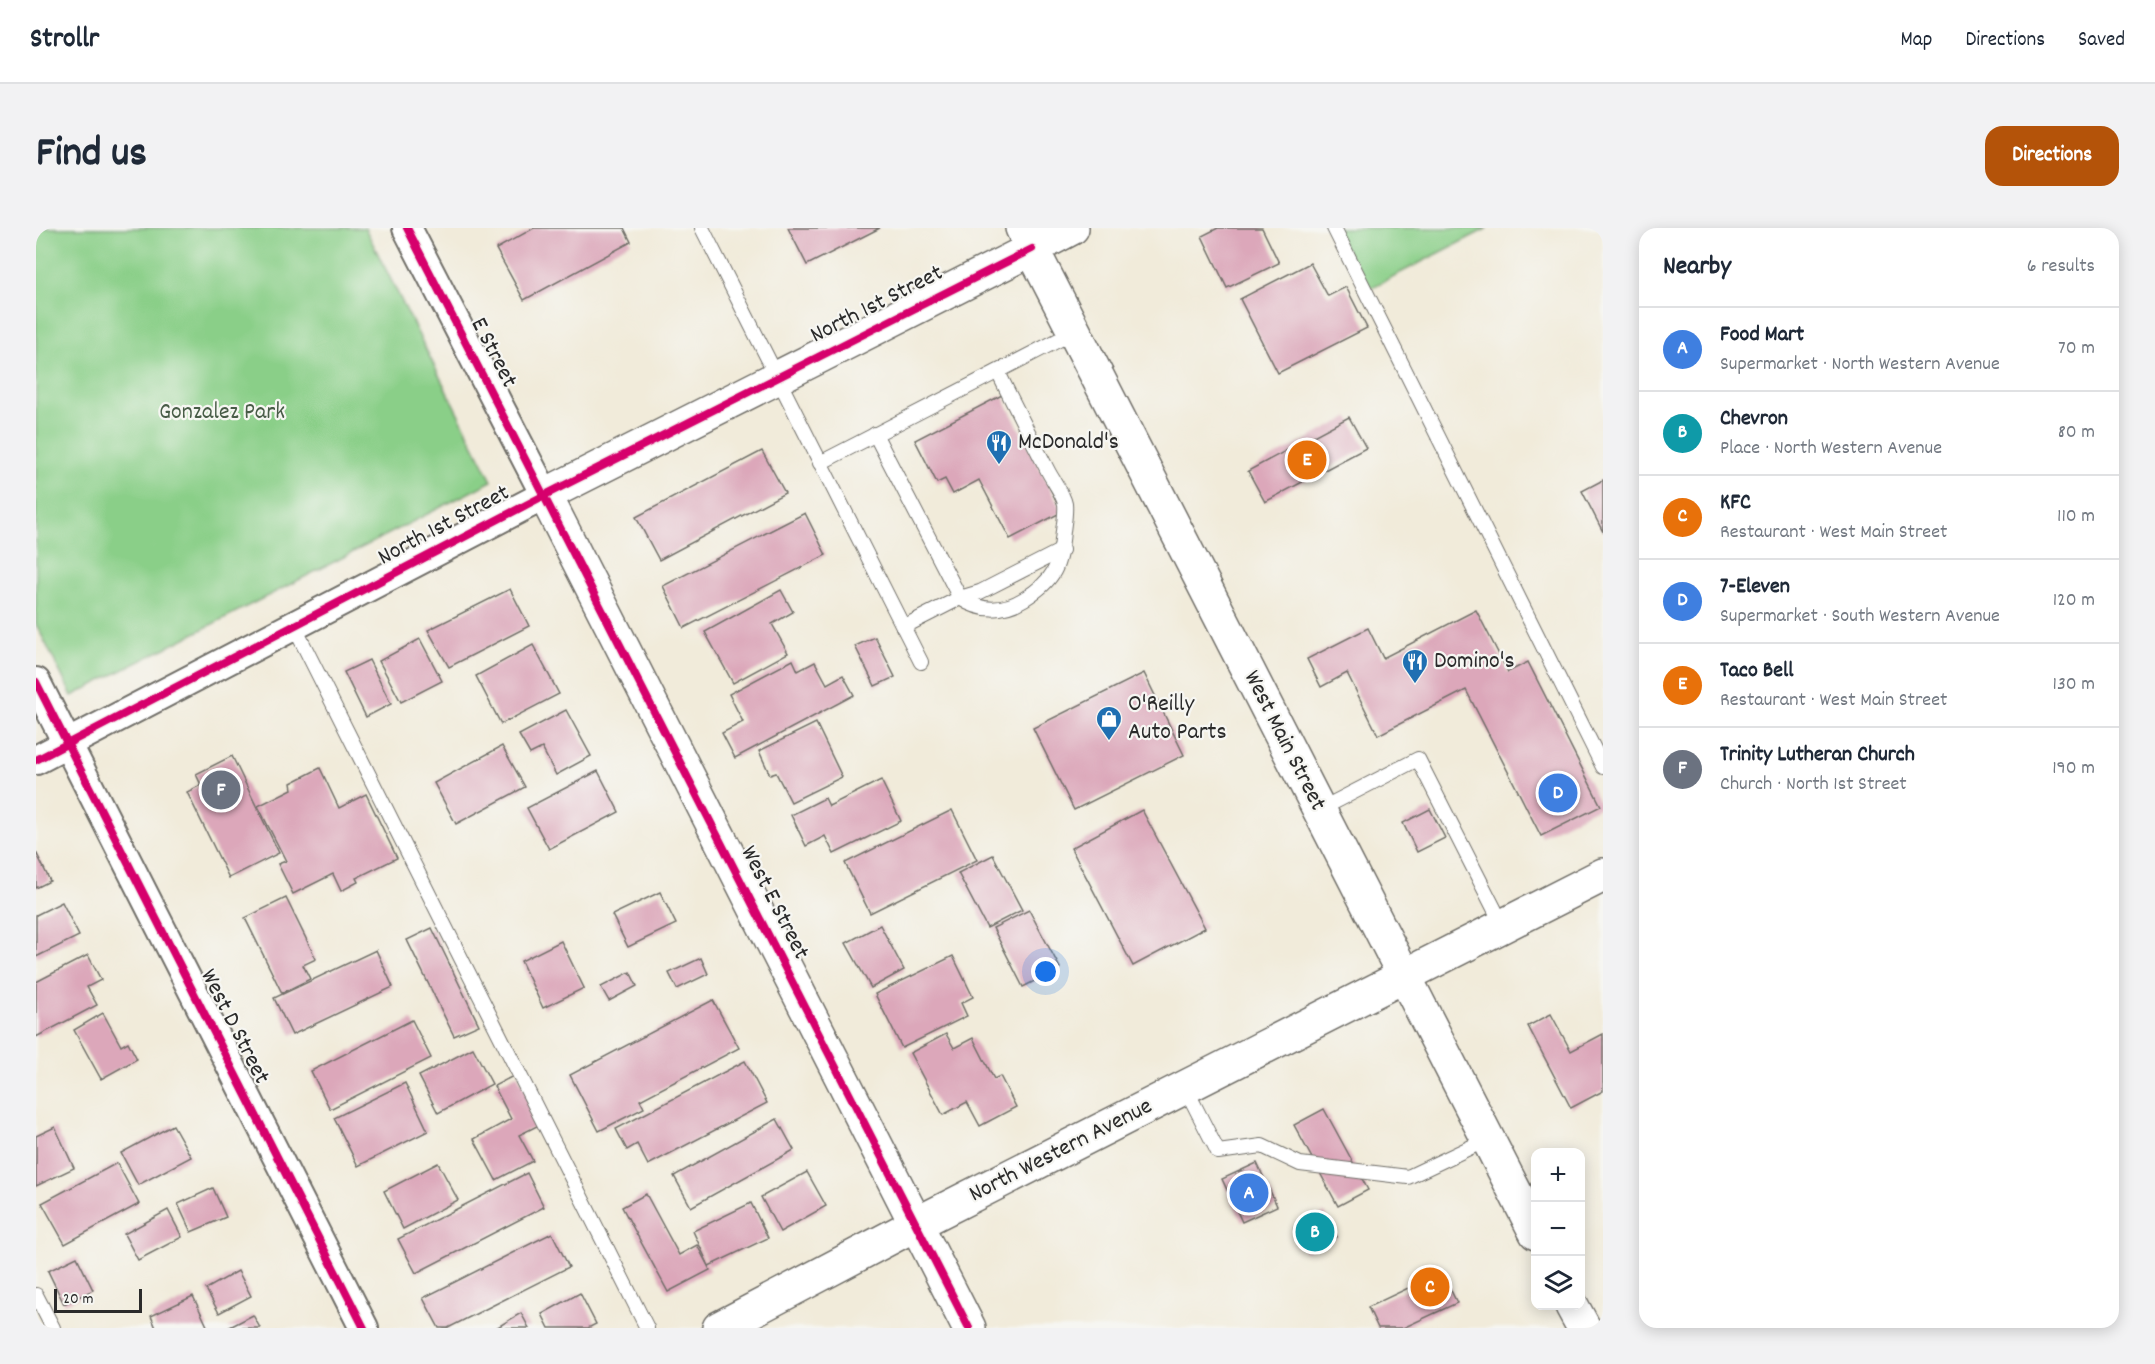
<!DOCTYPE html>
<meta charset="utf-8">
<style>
:root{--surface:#fff;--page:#f2f2f3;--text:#1f2937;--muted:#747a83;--line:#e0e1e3;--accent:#b45309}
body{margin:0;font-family:Dekko,sans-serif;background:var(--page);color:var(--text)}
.controls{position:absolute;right:18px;bottom:18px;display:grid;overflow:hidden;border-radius:12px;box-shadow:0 3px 15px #0003}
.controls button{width:54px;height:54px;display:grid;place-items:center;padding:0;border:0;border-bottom:2px solid var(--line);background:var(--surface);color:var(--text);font:30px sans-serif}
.scale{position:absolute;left:18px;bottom:15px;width:88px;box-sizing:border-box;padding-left:6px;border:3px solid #2b2b2b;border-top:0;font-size:16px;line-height:21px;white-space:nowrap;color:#2b2b2b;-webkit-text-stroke:4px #f6f6f2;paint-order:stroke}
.you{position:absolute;left:1010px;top:744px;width:21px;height:21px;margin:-15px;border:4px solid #fff;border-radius:50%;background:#1a73e8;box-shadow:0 0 0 9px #1a73e833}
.badge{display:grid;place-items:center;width:39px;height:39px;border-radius:50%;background:var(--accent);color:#fff;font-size:20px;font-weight:700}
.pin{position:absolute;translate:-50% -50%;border:3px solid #fff;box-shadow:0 2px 6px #0006}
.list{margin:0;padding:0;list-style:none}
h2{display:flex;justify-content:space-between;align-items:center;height:78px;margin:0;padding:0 24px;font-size:26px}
h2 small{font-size:20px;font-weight:400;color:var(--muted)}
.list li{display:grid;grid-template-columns:39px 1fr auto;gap:18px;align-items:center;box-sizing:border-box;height:84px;padding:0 24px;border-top:2px solid var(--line)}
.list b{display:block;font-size:22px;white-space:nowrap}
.list p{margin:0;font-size:20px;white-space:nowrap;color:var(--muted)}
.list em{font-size:20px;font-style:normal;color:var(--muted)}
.icon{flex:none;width:33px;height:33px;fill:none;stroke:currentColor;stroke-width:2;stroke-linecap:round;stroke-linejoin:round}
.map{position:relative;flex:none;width:1567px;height:1100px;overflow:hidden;border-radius:18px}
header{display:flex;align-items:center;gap:36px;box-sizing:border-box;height:84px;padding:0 30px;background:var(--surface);border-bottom:2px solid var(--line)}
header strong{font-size:28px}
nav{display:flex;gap:33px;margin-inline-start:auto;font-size:21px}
.intro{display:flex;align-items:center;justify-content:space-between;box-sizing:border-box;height:144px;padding:0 36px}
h1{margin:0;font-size:42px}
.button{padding:15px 27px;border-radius:18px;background:var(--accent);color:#fff;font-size:21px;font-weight:700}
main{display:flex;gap:36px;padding:0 36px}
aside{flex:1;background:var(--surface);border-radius:18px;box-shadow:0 3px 15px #0003}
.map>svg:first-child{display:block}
.green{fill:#8acf88;stroke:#5a7d5a;stroke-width:1.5}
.building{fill:#dca7ba}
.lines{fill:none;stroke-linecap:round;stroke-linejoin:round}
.lane-casing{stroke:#706e68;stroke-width:16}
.street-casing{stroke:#706e68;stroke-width:32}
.secondary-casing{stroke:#706e68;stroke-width:36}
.primary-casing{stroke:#706e68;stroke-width:36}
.highway-casing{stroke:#706e68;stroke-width:36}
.lane{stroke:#fff;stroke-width:14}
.street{stroke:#fff;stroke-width:28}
.secondary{stroke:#fff;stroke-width:33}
.primary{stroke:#fff;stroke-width:33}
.highway{stroke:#fff;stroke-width:33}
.cycleway-casing{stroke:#f6f6f2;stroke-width:11}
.cycleway{stroke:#d6006c;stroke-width:8}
.labels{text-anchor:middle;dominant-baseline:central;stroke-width:4.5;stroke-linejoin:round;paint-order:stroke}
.street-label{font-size:24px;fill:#2b2b2b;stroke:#f6f6f2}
.park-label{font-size:24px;fill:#485c47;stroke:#f6f6f2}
.poi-label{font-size:24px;fill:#2b2b2b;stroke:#f6f6f2;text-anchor:start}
</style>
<header>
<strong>Strollr</strong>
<nav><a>Map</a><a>Directions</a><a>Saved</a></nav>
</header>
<div class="intro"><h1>Find us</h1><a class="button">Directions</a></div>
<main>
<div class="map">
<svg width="1567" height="1100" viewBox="0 0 1567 1100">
<rect width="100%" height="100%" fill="#f6f6f2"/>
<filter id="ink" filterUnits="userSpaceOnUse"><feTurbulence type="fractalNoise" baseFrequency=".0167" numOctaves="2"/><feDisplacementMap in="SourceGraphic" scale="12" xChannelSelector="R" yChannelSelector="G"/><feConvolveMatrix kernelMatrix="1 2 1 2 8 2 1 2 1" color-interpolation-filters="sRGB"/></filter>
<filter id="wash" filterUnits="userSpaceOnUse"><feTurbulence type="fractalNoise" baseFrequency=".008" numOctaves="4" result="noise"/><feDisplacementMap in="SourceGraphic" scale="24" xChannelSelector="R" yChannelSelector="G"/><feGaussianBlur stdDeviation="1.35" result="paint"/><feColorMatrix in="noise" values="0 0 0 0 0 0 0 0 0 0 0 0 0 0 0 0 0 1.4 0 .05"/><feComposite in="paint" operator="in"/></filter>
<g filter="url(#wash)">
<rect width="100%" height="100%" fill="#f1ebda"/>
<g class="green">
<polygon points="0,0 329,0 456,253 36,468 0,396"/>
<polygon points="1298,0 1452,0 1329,63"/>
</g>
<g id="blocks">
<g class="building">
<polygon points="498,0 588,0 595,14 488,72 460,21"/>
<polygon points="752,0 844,0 771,37"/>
<polygon points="1182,0 1226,0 1243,35 1191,60 1166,8"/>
<polygon points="1274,35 1292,68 1310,59 1331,100 1242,145 1204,71"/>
<polygon points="966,167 1026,284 974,311 943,252 917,266 909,251 901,255 879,212"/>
<polygon points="1313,189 1330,220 1229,274 1212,243"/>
<polygon points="726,223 749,265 623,332 600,289"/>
<polygon points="1567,252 1567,304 1546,263"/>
<polygon points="769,285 790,327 648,400 627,358"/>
<polygon points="474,361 493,398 413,439 392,402"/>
<polygon points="745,362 757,384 736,396 752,425 697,455 669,404"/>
<polygon points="1440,382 1472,444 1492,434 1565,578 1505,608 1430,462 1342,507 1311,445 1285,459 1271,431 1332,400 1347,430"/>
<polygon points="839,409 859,449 839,458 819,418"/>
<polygon points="384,411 406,453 365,474 343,433"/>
<polygon points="497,417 523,466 465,496 440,448"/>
<polygon points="333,432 355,476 330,489 308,444"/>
<polygon points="757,432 762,443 779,434 791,456 807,447 818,467 699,530 686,505 707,494 693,466"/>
<polygon points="1108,445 1148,527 1038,582 997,500"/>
<polygon points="530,482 555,528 520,547 506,520 494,526 483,507"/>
<polygon points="780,495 806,549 755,574 740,545 734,547 723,523"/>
<polygon points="466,518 489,559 420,596 398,555"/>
<polygon points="196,528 243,625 193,650 151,564 165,557 160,546"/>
<polygon points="284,540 303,580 330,566 361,630 320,650 322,654 305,663 297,646 257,666 242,636 250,633 222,578 256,561 255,555"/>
<polygon points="562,543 583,584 513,621 491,580"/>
<polygon points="845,552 865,593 798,626 789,608 770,618 755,587 789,570 793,578"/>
<polygon points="1394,581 1409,610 1381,624 1367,595"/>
<polygon points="916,582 941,632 834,685 809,635"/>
<polygon points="1106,582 1169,700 1097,738 1035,620"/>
<polygon points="0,624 14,653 0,660"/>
<polygon points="957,627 986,682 951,700 922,645"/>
<polygon points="624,664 640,696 592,719 576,687"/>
<polygon points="250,670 280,731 267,737 274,751 246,765 209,690"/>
<polygon points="26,674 43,708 0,729 0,687"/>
<polygon points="993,682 1024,740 987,759 957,700"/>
<polygon points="844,697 868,742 835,760 810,715"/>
<polygon points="396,700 443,797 418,808 371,712"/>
<polygon points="525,713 548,760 507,780 485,733"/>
<polygon points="340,722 357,759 256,807 238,770"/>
<polygon points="52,727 65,752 51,759 61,777 0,809 0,754"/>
<polygon points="917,728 937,769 925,775 931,788 866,820 839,766"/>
<polygon points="665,730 672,746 641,761 633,745"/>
<polygon points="594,744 601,758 573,773 565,759"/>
<polygon points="677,772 703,820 604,872 608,880 563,903 534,847"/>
<polygon points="67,785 85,818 92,814 101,831 65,851 38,802"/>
<polygon points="1515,786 1535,823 1567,806 1567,863 1535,880 1492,798"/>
<polygon points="376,792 395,830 294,881 275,843"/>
<polygon points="910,806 918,820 937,810 958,851 964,848 980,879 944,898 931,874 907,887 874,825"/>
<polygon points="437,820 456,856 402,885 383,848"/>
<polygon points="709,833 731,875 612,937 601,916 591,922 580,901"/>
<polygon points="481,846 507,895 483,907 497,933 460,952 438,911 475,891 458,858"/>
<polygon points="369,855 392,903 322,938 298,890"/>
<polygon points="1288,881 1332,962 1302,978 1258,897"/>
<polygon points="741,891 758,922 655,979 638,948"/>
<polygon points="137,897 155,929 102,957 85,925"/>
<polygon points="19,899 38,940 0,958 0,908"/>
<polygon points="81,935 103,976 29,1016 6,975"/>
<polygon points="402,935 422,972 367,1001 348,963"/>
<polygon points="1221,935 1241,978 1206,994 1186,951"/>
<polygon points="771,944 790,978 744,1004 725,969"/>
<polygon points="491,945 508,979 380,1045 362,1011"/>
<polygon points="177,960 190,989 155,1004 142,976"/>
<polygon points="610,966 643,1027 661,1017 674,1042 632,1064 586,979"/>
<polygon points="715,975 732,1010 673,1038 657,1003"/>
<polygon points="132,982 146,1009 102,1032 88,1006"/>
<polygon points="1289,985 1301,1009 1269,1024 1258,1000"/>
<polygon points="516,1005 533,1039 412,1100 403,1100 387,1070"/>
<polygon points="41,1029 57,1062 28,1076 12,1043"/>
<polygon points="202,1043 215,1068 183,1085 170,1061"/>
<polygon points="1406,1044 1421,1075 1367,1100 1342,1100 1332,1079"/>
<polygon points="544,1065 560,1096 552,1100 513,1100 506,1086"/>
<polygon points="157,1068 172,1100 120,1100 115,1088"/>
<polygon points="485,1085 493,1100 460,1100"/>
<polygon points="217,1087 224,1100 192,1100"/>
</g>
</g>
</g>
<g filter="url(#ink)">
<use href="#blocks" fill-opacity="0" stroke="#706e68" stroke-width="1.5"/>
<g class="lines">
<defs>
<g id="lane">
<polyline points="666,0 885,434"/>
<polyline points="1298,0 1567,539"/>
<path d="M 839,206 L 924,370 C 945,384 967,384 988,371 C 1019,352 1024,338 1027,303 C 1028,295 1030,284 1029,276 C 1027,265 1017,253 1012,243 C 995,210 978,177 962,144"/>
<polyline points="784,235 1038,104"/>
<polyline points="258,398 611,1100"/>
<polyline points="867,399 924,370 944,364 1026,322"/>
<polyline points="1283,582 1382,531 1467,698"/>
<polyline points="1149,859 1182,924 1226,918 1264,936 1372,949 1452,911"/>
<polyline points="0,1067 17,1100"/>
</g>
<g id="street">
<polyline points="0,454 328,1100"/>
<polyline points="0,532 509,267 371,0"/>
</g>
<g id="secondary">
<polyline points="683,1100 880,996 1567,647"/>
<polyline points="933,1100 509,267 996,21"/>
</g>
<polyline id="primary" points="986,0 996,21"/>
<g id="highway">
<polyline points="1036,0 996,21 1500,1005"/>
<polyline points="1536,1078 1548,1100"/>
</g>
</defs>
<use href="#lane" class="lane-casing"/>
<use href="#street" class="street-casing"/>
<use href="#secondary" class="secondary-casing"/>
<use href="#primary" class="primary-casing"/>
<use href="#highway" class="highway-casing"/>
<use href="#lane" class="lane"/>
<use href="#street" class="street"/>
<use href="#secondary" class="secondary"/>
<use href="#primary" class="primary"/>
<use href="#highway" class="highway"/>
<defs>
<g id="cycleway">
<polyline points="371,0 933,1100"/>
<polyline points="0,454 328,1100"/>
<polyline points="0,532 509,267 996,21"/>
</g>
</defs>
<use href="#cycleway" class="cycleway-casing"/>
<use href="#cycleway" class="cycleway"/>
</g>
</g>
<defs>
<symbol id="restaurant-pin" viewBox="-11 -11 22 30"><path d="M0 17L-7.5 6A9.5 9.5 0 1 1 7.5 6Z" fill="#1f6fb2" stroke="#f6f6f2"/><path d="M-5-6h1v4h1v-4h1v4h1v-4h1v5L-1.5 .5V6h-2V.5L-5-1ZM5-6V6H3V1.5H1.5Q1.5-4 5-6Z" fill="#fff"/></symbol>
<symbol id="shop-pin" viewBox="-11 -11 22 30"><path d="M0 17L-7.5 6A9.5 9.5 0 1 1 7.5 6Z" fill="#1f6fb2" stroke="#f6f6f2"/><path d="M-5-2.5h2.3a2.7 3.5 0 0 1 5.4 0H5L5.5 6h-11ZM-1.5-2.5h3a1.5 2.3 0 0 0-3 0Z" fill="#fff"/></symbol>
</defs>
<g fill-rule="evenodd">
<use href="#restaurant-pin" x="948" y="200" width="30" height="40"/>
<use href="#restaurant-pin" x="1364" y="419" width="30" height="40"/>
<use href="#shop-pin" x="1058" y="476" width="30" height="40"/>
</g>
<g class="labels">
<g class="street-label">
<text transform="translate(841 77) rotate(-27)">North 1st Street</text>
<text transform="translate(457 125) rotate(63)">E Street</text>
<text transform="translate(408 298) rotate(-28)">North 1st Street</text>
<text transform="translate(1248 513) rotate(63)">West Main Street</text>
<text transform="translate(738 675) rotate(63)">West E Street</text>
<text transform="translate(198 799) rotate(63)">West D Street</text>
<text transform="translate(1025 923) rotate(-27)">North Western Avenue</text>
</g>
<g class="park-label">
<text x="186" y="185">Gonzalez Park</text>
</g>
<g class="poi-label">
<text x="982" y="215">McDonald's</text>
<text x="1398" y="434">Domino's</text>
<text x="1092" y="477">O'Reilly<tspan x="1092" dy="28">Auto Parts</tspan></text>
</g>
</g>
</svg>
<div class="controls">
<button>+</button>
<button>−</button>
<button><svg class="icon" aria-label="layers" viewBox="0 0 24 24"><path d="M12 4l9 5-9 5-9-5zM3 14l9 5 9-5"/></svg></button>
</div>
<div class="scale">20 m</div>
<div class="you"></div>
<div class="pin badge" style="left:1213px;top:965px;background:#3f7fe0">A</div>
<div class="pin badge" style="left:1279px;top:1004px;background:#0f9aa8">B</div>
<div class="pin badge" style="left:1394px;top:1059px;background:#e8710a">C</div>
<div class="pin badge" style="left:1522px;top:565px;background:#3f7fe0">D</div>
<div class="pin badge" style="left:1271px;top:232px;background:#e8710a">E</div>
<div class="pin badge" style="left:185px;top:562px;background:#6b7280">F</div>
</div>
<aside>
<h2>Nearby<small>6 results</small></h2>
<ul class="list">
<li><span class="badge" style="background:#3f7fe0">A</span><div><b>Food Mart</b><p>Supermarket · North Western Avenue</p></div><em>70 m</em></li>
<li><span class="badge" style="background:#0f9aa8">B</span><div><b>Chevron</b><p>Place · North Western Avenue</p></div><em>80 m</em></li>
<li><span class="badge" style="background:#e8710a">C</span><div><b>KFC</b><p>Restaurant · West Main Street</p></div><em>110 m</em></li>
<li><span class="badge" style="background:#3f7fe0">D</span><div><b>7-Eleven</b><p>Supermarket · South Western Avenue</p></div><em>120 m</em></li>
<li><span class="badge" style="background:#e8710a">E</span><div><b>Taco Bell</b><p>Restaurant · West Main Street</p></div><em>130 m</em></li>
<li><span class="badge" style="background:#6b7280">F</span><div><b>Trinity Lutheran Church</b><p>Church · North 1st Street</p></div><em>190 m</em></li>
</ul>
</aside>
</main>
